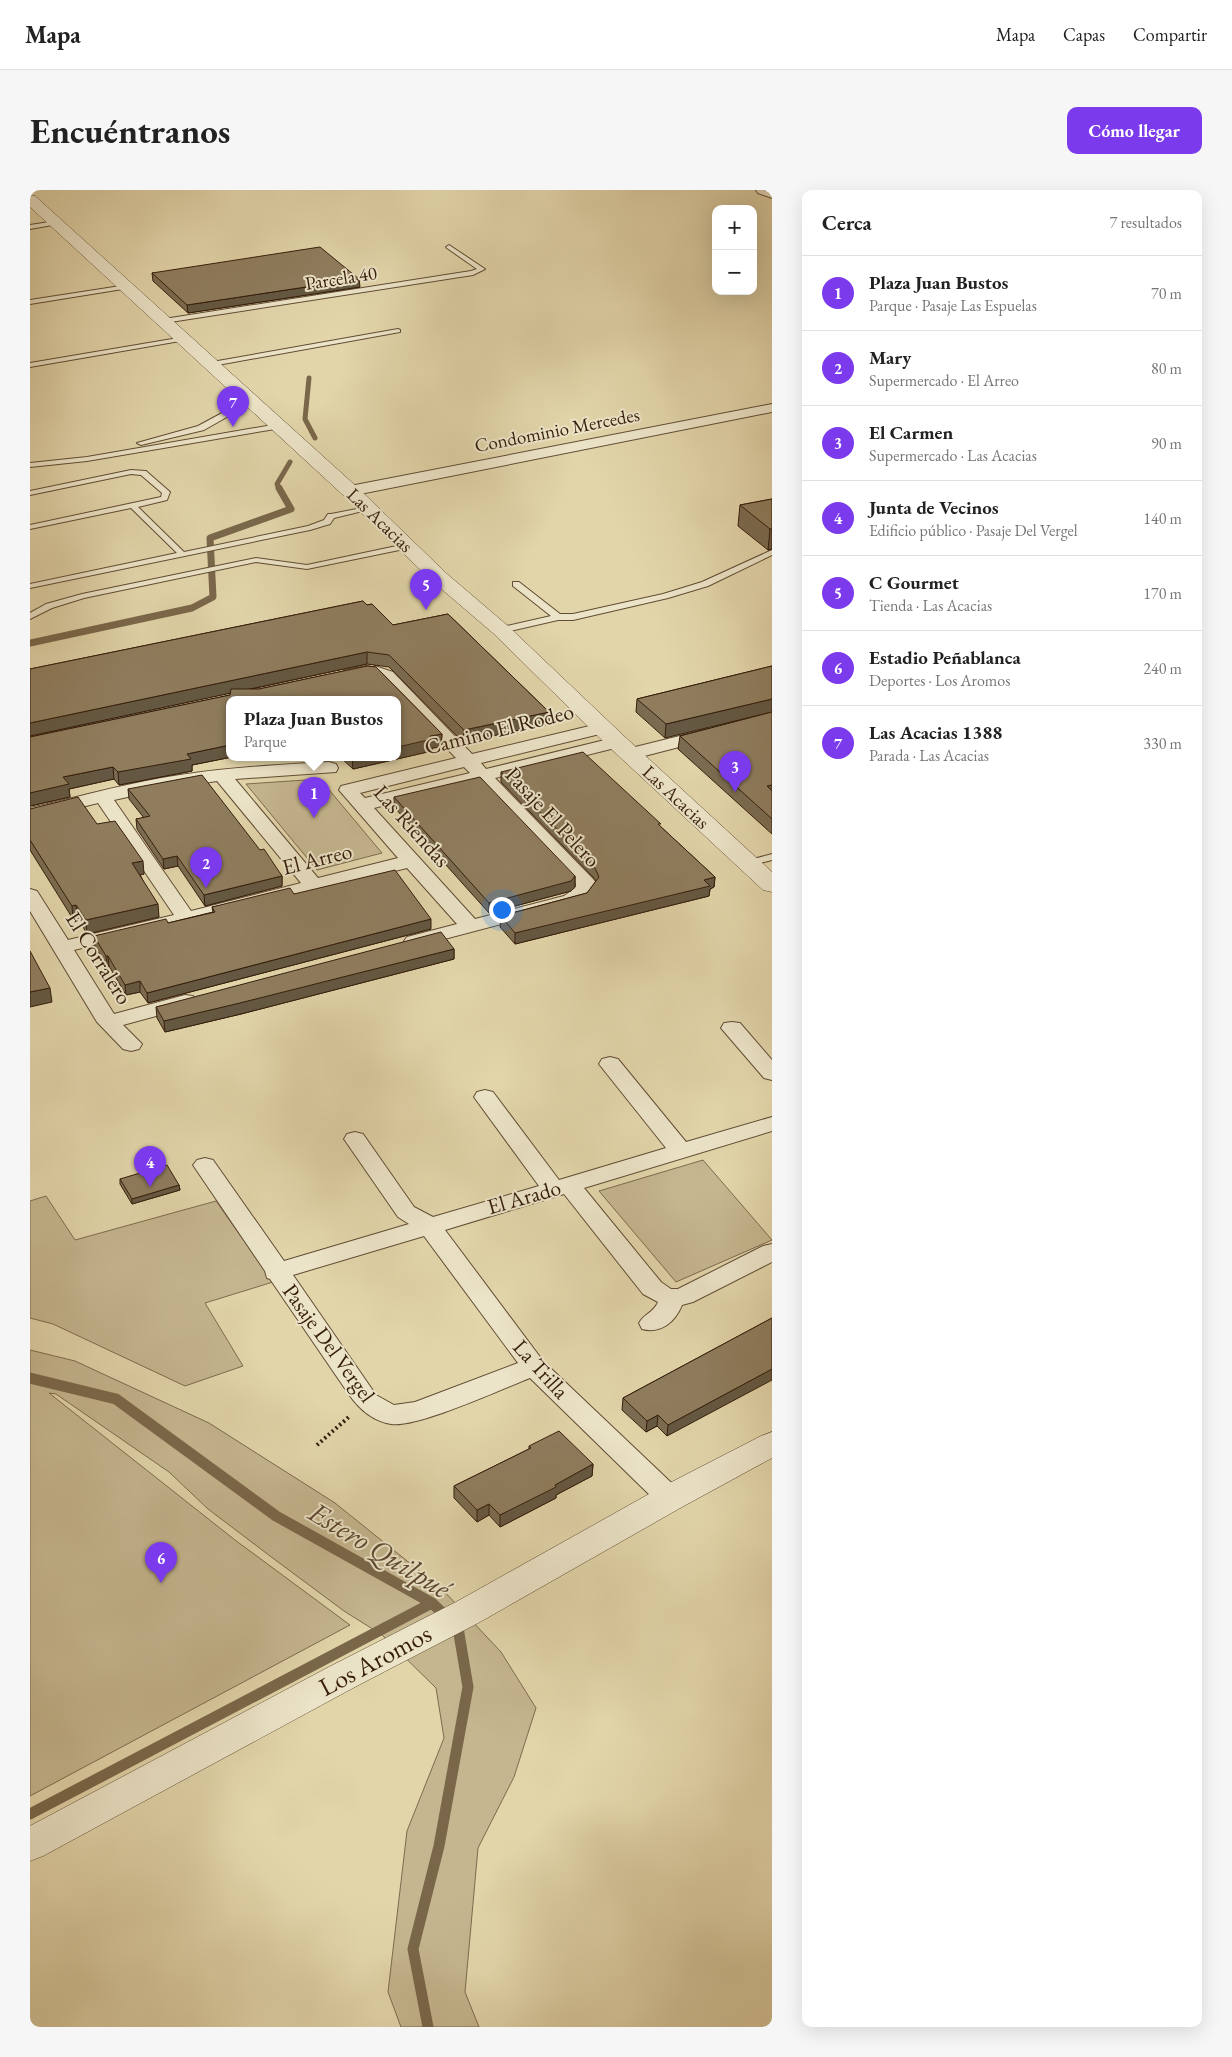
<!DOCTYPE html>
<html lang="es">
<meta charset="utf-8">
<style>
:root{--surface:#fff;--page:#f6f6f6;--text:#222;--muted:#767676;--line:#e0e0e0;--accent:#7c3aed}
body{margin:0;font-family:"EB Garamond",serif;background:var(--page);color:var(--text)}
.controls{position:absolute;right:15px;top:15px;display:grid;overflow:hidden;border-radius:10px;box-shadow:0 5px 20px #0002}
.controls button{width:45px;height:45px;display:grid;place-items:center;padding:0;border:0;border-bottom:1px solid var(--line);background:var(--surface);color:var(--text);font:25px sans-serif}
.you{position:absolute;left:471px;top:719px;width:18px;height:18px;margin:-12px;border:4px solid #fff;border-radius:50%;background:#1a73e8;box-shadow:0 0 0 8px #1a73e833}
.badge{display:grid;place-items:center;width:32px;height:32px;border-radius:50%;background:var(--accent);color:#fff;font-size:16px;font-weight:700}
.pin{position:absolute;translate:-50% -41px;filter:drop-shadow(0 1px 2px #0008)}
.pin::after{content:'';position:absolute;top:26px;width:18px;height:15px;background:inherit;clip-path:polygon(0 0,100% 0,50% 100%)}
.popup{position:absolute;left:196px;top:506px;width:175px;height:65px;box-sizing:border-box;display:grid;place-content:center;border-radius:10px;background:var(--surface);filter:drop-shadow(0 1px 4px #0005);font-size:16px;white-space:nowrap;color:var(--muted)}
.popup b{font-size:19px;color:var(--text)}
.popup::after{content:'';position:absolute;left:50%;top:100%;margin-left:-10px;border:10px solid transparent;border-top-color:var(--surface)}
.list{margin:0;padding:0;list-style:none}
h2{display:flex;justify-content:space-between;align-items:center;height:65px;margin:0;padding:0 20px;font-size:21px}
h2 small{font-size:16px;font-weight:400;color:var(--muted)}
.list li{display:grid;grid-template-columns:32px 1fr auto;gap:15px;align-items:center;box-sizing:border-box;height:75px;padding:0 20px;border-top:1px solid var(--line)}
.list b{display:block;font-size:19px;white-space:nowrap}
.list p{margin:0;font-size:16px;white-space:nowrap;color:var(--muted)}
.list em{font-size:16px;font-style:normal;color:var(--muted)}
.map{position:relative;flex:none;width:742px;height:1837px;overflow:hidden;border-radius:10px}
header{display:flex;align-items:center;gap:30px;box-sizing:border-box;height:70px;padding:0 25px;background:var(--surface);border-bottom:1px solid var(--line)}
header strong{font-size:24px}
nav{display:flex;gap:28px;margin-inline-start:auto;font-size:18px}
.intro{display:flex;align-items:center;justify-content:space-between;box-sizing:border-box;height:120px;padding:0 30px}
h1{margin:0;font-size:35px}
.button{padding:12px 22px;border-radius:10px;background:var(--accent);color:#fff;font-size:18px;font-weight:700}
main{display:flex;gap:30px;padding:0 30px}
aside{flex:1;background:var(--surface);border-radius:10px;box-shadow:0 5px 20px #0002}
.map>svg:first-child{display:block}
.green{fill:#c5b68f;stroke:#7e6a4e}
.lines{fill:none;stroke-linecap:round;stroke-linejoin:round}
.stream-far2{stroke:#7a674a;stroke-width:5}
.stream-far1{stroke:#7a674a;stroke-width:7}
.stream{stroke:#7a674a;stroke-width:11}
.service-casing{stroke:#614c34;stroke-width:2}
.minor-casing{stroke:#614c34;stroke-width:2}
.tertiary-casing{stroke:#614c34;stroke-width:1}
.path{stroke:#361e0c;stroke-width:4;stroke-dasharray:2 3;stroke-linecap:butt}
.service{fill:#ece4c8;fill-rule:evenodd}
.minor{fill:#ece4c8;fill-rule:evenodd}
.tertiary{fill:#ece4c8;fill-rule:evenodd}
.wall{fill:#7b6c51;stroke:#361e0c}
.shaded-wall{fill:#645842;stroke:#361e0c}
.building{fill:#8f7d5e;stroke:#361e0c}
.labels{text-anchor:middle;dominant-baseline:central;stroke-width:4;stroke-linejoin:round;paint-order:stroke}
.far-street-label{font-size:19px;fill:#361e0c;stroke:#ece4c8}
.street-label{font-size:22px;fill:#361e0c;stroke:#ece4c8}
.near-street-label{font-size:26px;fill:#361e0c;stroke:#ece4c8}
.near-water-label{font-size:29px;font-style:italic;fill:#5e4830;stroke:#ece4c8}
</style>
<header>
<strong>Mapa</strong>
<nav><a>Mapa</a><a>Capas</a><a>Compartir</a></nav>
</header>
<div class="intro"><h1>Encuéntranos</h1><a class="button">Cómo llegar</a></div>
<main>
<div class="map">
<svg width="742" height="1837" viewBox="0 0 742 1837">
<rect width="100%" height="100%" fill="#e2d5aa"/>
<filter id="stains"><feTurbulence type="fractalNoise" baseFrequency=".004" numOctaves="4"/><feColorMatrix values="0 0 0 0 .2 0 0 0 0 .09 0 0 0 0 .02 0 0 0 .5 -.17"/></filter>
<radialGradient id="worn" r=".72"><stop offset=".6" stop-color="#630" stop-opacity="0"/><stop offset="1" stop-color="#630" stop-opacity=".3"/></radialGradient>
<g class="green">
<polygon points="290,589 352,663 287,680 216,594"/>
<polygon points="673,970 742,1050 646,1092 569,1001"/>
<polygon points="16,1006 45,1050 186,1011 243,1092 175,1113 213,1176 155,1196 23,1134 0,1128 0,1011"/>
<polygon points="0,1160 45,1171 179,1233 305,1313 412,1399 471,1462 506,1518 484,1587 448,1658 435,1802 449,1837 371,1837 358,1802 377,1641 414,1548 406,1498 352,1445 314,1421 240,1366 178,1319 139,1282 26,1204 19,1203 205,1350 320,1435 0,1606"/>
</g>
<g class="lines">
<g class="stream-far2">
<polyline points="279,188 275,229 285,248"/>
<polyline points="250,300 247,294 260,272"/>
</g>
<polyline class="stream-far1" points="0,453 162,418 183,407 180,348 261,319 249,298"/>
<g class="stream">
<polyline points="0,1188 86,1209 246,1326 402,1413 428,1438 438,1497 409,1656 383,1759 398,1837"/>
<polyline points="0,1624 402,1413"/>
</g>
<defs>
<g id="service">
<polygon points="26,31 29,33 28,34 0,39 0,35"/>
<polygon points="419,55 455,79 443,85 134,133 131,131 134,129 441,81 447,79 417,58 416,57"/>
<polygon points="97,95 100,97 99,98 0,114 0,110"/>
<polygon points="368,139 370,140 370,142 182,176 179,174 182,172"/>
<polygon points="154,147 157,149 156,150 0,177 0,173"/>
<polygon points="218,209 225,211 174,240 111,255 107,253 168,236"/>
<polygon points="248,234 252,236 251,238 57,271 0,277 0,273 57,267"/>
<polygon points="101,280 116,281 140,302 137,310 108,317 154,362 278,336 294,330 298,324 301,324 337,317 341,319 304,328 300,334 280,340 0,398 0,394 147,363 101,318 0,339 0,335 131,307 132,303 111,285 101,284 0,305 0,301"/>
<polygon points="376,354 380,356 379,358 277,379 226,372 54,408 22,418 0,429 0,423 16,414 52,404 226,368 277,375"/>
<polygon points="742,360 742,365 678,396 638,408 543,430 528,430 471,443 467,440 468,438 521,426 483,396 483,392 489,392 530,424 543,424 633,404 672,392"/>
<polygon points="742,664 742,670 719,676 714,673 716,671"/>
</g>
<g id="minor">
<polygon points="726,0 742,0 742,8 728,3"/>
<polygon points="742,214 742,222 320,306 315,304 312,301 315,298 320,296"/>
<path d="M 342,475 L 363,482 L 442,564 L 572,533 L 578,534 L 581,538 L 578,542 L 451,573 L 456,579 L 587,547 L 593,548 L 596,552 L 593,556 L 465,588 L 563,689 L 566,693 C 564,705 558,708 548,714 L 384,757 L 377,755 L 374,751 L 377,747 L 427,734 L 377,678 L 44,760 L 84,824 L 155,805 L 163,806 L 166,811 L 163,816 L 93,835 L 112,854 L 109,859 L 101,861 L 93,859 L 67,832 L 0,721 L 0,699 L 7,701 L 38,750 L 144,725 L 68,613 L 0,630 L 0,618 C 44,608 87,596 131,588 C 187,578 243,575 299,572 L 306,574 L 308,578 L 306,582 L 205,589 L 288,688 L 368,668 L 309,600 L 311,596 L 426,568 L 351,490 C 336,484 328,491 315,488 L 312,484 L 315,480 ZM 434,577 L 440,583 L 335,608 L 330,603 ZM 187,591 L 271,693 L 161,721 L 84,610 L 129,600 ZM 448,592 L 546,694 L 545,698 L 534,706 L 445,729 L 344,618 Z"/>
<polygon points="678,539 684,540 687,544 684,548 599,570 593,568 590,564 593,560"/>
<polygon points="702,832 710,833 742,870 742,890 734,888 691,838 694,833"/>
<path d="M 580,867 L 588,869 L 656,952 L 742,927 L 742,941 L 554,998 L 631,1092 L 641,1099 L 648,1099 L 733,1056 L 742,1054 L 742,1072 L 663,1112 L 652,1115 C 645,1132 631,1144 612,1139 L 609,1133 C 614,1124 624,1122 628,1112 L 613,1104 L 534,1004 L 415,1040 L 513,1171 L 650,1301 L 654,1308 L 650,1315 L 640,1318 L 630,1315 L 500,1188 C 472,1199 387,1238 361,1234 C 342,1231 328,1218 318,1203 L 240,1089 L 237,1088 L 235,1081 L 163,975 L 167,970 L 175,968 L 183,970 L 254,1071 L 379,1034 L 368,1027 L 314,949 L 317,944 L 325,942 L 333,944 L 384,1017 L 403,1027 L 509,996 L 444,907 L 447,902 L 455,900 L 463,902 L 529,990 L 636,958 L 569,874 L 572,869 ZM 394,1046 L 488,1173 L 385,1212 L 364,1215 L 346,1205 L 263,1085 Z"/>
</g>
<g id="tertiary">
<polygon points="0,5 5,6 327,297 416,383 478,436 595,547 742,682 742,702 733,700 579,557 464,444 402,391 313,305 0,17"/>
<polygon points="742,1242 742,1268 652,1317 450,1432 323,1498 13,1666 0,1671 0,1636 297,1478 426,1412 628,1299 731,1246"/>
</g>
</defs>
<use href="#service" class="service-casing"/>
<use href="#minor" class="minor-casing"/>
<use href="#tertiary" class="tertiary-casing"/>
<polyline class="path" points="287,1255 320,1226"/>
<use href="#service" class="service"/>
<use href="#minor" class="minor"/>
<use href="#tertiary" class="tertiary"/>
</g>
<g class="wall">
<polygon points="122,83 330,97 158,123 123,91"/>
<polygon points="742,309 742,359 738,360 708,336 710,315"/>
<polygon points="333,411 337,415 342,414 363,435 418,424 519,522 519,534 433,552 359,477 337,474 222,499 229,499 337,476 346,477 412,544 411,557 402,558 402,561 323,579 310,567 368,567 368,509 200,509 200,567 202,567 162,575 162,581 89,595 84,589 39,599 40,607 0,616 0,547 200,505 200,503 0,546 0,479"/>
<polygon points="742,476 635,548 606,522 607,509"/>
<polygon points="742,522 742,644 648,559 650,546"/>
<polygon points="471,582 631,637 685,687 684,697 680,699 679,706 485,754 470,737 471,726 557,703 566,691 564,688 471,592"/>
<polygon points="98,599 230,660 252,686 252,696 175,716 148,676 134,679 107,639 106,629 114,628 99,609"/>
<polygon points="364,607 545,686 545,697 541,701 459,723 364,617"/>
<polygon points="0,619 67,634 114,684 110,684 129,727 57,744 48,728 43,729 0,660"/>
<polygon points="264,704 401,739 118,813 110,802 96,805 79,776 77,776 65,757 64,746 138,733 183,722 182,717"/>
<polygon points="424,759 424,769 211,824 135,842 127,828 126,817"/>
<polygon points="90,989 149,995 150,1000 102,1014 90,994"/>
<polygon points="742,1128 637,1246 627,1236 616,1242 592,1220 593,1208"/>
<polygon points="499,1256 563,1274 562,1286 526,1305 526,1308 470,1337 459,1325 447,1332 424,1308 424,1296 499,1259"/>
</g>
<g class="shaded-wall">
<polygon points="329,89 330,97 158,123 157,115"/>
<polygon points="740,339 742,339 742,359 738,360"/>
<polygon points="337,462 337,474 0,546 0,533"/>
<polygon points="742,509 742,522 635,548 636,534"/>
<polygon points="519,522 519,534 433,552 434,540"/>
<polygon points="412,544 411,557 402,558 402,561 323,579 322,567 368,567 368,557 400,546"/>
<polygon points="200,555 200,567 202,567 162,575 162,581 89,595 88,582 157,564"/>
<polygon points="83,577 84,589 39,599 40,607 0,616 0,603 33,587"/>
<polygon points="742,595 742,608 737,596"/>
<polygon points="147,666 148,676 134,679 133,669"/>
<polygon points="113,671 114,684 103,686 102,673"/>
<polygon points="252,686 252,696 175,716 174,705"/>
<polygon points="545,686 545,697 541,701 459,723 459,713"/>
<polygon points="685,687 684,697 680,699 679,706 485,754 485,743"/>
<polygon points="128,714 129,727 57,744 56,730"/>
<polygon points="46,715 48,728 43,729 42,716"/>
<polygon points="401,729 401,739 118,813 117,803"/>
<polygon points="424,759 424,769 211,824 135,842 134,831"/>
<polygon points="76,766 78,766 79,776 77,776"/>
<polygon points="110,791 110,802 96,805 95,795"/>
<polygon points="20,798 22,812 0,817 0,802"/>
<polygon points="149,995 150,1000 102,1014 102,1009"/>
<polygon points="742,1179 742,1190 637,1246 638,1235"/>
<polygon points="628,1225 627,1236 616,1242 617,1231"/>
<polygon points="563,1274 562,1286 526,1305 526,1308 470,1337 470,1325"/>
<polygon points="459,1314 459,1325 447,1332 447,1320"/>
</g>
<g class="building">
<polygon points="290,57 329,89 157,115 122,83"/>
<polygon points="742,309 742,339 740,339 710,315"/>
<polygon points="333,411 337,415 342,414 363,435 418,424 519,522 434,540 359,465 337,462 0,533 0,479"/>
<polygon points="337,476 346,477 412,544 400,546 402,549 368,557 368,509 200,509 200,555 157,564 161,569 88,582 83,577 33,587 39,594 0,603 0,547 200,505 201,499 229,499"/>
<polygon points="742,476 742,509 636,534 607,509"/>
<polygon points="742,522 742,595 737,596 742,601 742,629 650,546"/>
<polygon points="553,562 631,634 628,634 685,687 674,690 680,696 485,743 471,726 557,703 569,687 565,678 471,582"/>
<polygon points="172,585 230,660 234,659 252,686 174,705 147,666 133,669 106,629 120,626 98,599"/>
<polygon points="450,587 545,686 541,691 459,713 364,607"/>
<polygon points="48,607 67,634 85,631 113,671 102,673 128,714 56,730 46,715 42,716 0,650 0,619"/>
<polygon points="365,680 401,729 117,803 110,791 95,795 78,766 76,766 64,746 136,729 138,733 185,722 182,717 260,698 264,704"/>
<polygon points="411,742 424,759 210,813 134,831 126,817"/>
<polygon points="0,761 20,798 0,802"/>
<polygon points="137,975 149,995 102,1009 90,989"/>
<polygon points="742,1128 742,1179 638,1235 628,1225 617,1231 593,1208"/>
<polygon points="529,1241 563,1274 525,1295 526,1297 470,1325 459,1314 447,1320 424,1296 501,1258 499,1256"/>
</g>
<g class="labels">
<g class="far-street-label">
<text transform="translate(311 88) rotate(-9)">Parcela 40</text>
<text transform="translate(527 240) rotate(-11)">Condominio Mercedes</text>
<text transform="translate(350 330) rotate(44)">Las Acacias</text>
<text transform="translate(646 607) rotate(43)">Las Acacias</text>
</g>
<g class="street-label">
<text transform="translate(469 539) rotate(-14)">Camino El Rodeo</text>
<text transform="translate(523 627) rotate(47)">Pasaje El Pelero</text>
<text transform="translate(382 636) rotate(48)">Las Riendas</text>
<text transform="translate(287 669) rotate(-14)">El Arreo</text>
<text transform="translate(69 768) rotate(58)">El Corralero</text>
<text transform="translate(494 1007) rotate(-16)">El Arado</text>
<text transform="translate(299 1153) rotate(54)">Pasaje Del Vergel</text>
<text transform="translate(511 1179) rotate(48)">La Trilla</text>
</g>
<g class="near-street-label">
<text transform="translate(345 1470) rotate(-28)">Los Aromos</text>
</g>
<g class="near-water-label">
<text transform="translate(350 1360) rotate(31)">Estero Quilpué</text>
</g>
</g>
<rect width="100%" height="100%" filter="url(#stains)"/>
<rect width="100%" height="100%" fill="url(#worn)"/>
</svg>
<div class="controls">
<button>+</button>
<button>−</button>
</div>
<div class="you"></div>
<div class="pin badge" style="left:284px;top:628px">1</div>
<div class="popup"><b>Plaza Juan Bustos</b>Parque</div>
<div class="pin badge" style="left:176px;top:698px">2</div>
<div class="pin badge" style="left:705px;top:602px">3</div>
<div class="pin badge" style="left:120px;top:997px">4</div>
<div class="pin badge" style="left:396px;top:420px">5</div>
<div class="pin badge" style="left:131px;top:1393px">6</div>
<div class="pin badge" style="left:203px;top:237px">7</div>
</div>
<aside>
<h2>Cerca<small>7 resultados</small></h2>
<ul class="list">
<li><span class="badge">1</span><div><b>Plaza Juan Bustos</b><p>Parque · Pasaje Las Espuelas</p></div><em>70 m</em></li>
<li><span class="badge">2</span><div><b>Mary</b><p>Supermercado · El Arreo</p></div><em>80 m</em></li>
<li><span class="badge">3</span><div><b>El Carmen</b><p>Supermercado · Las Acacias</p></div><em>90 m</em></li>
<li><span class="badge">4</span><div><b>Junta de Vecinos</b><p>Edificio público · Pasaje Del Vergel</p></div><em>140 m</em></li>
<li><span class="badge">5</span><div><b>C Gourmet</b><p>Tienda · Las Acacias</p></div><em>170 m</em></li>
<li><span class="badge">6</span><div><b>Estadio Peñablanca</b><p>Deportes · Los Aromos</p></div><em>240 m</em></li>
<li><span class="badge">7</span><div><b>Las Acacias 1388</b><p>Parada · Las Acacias</p></div><em>330 m</em></li>
</ul>
</aside>
</main>
